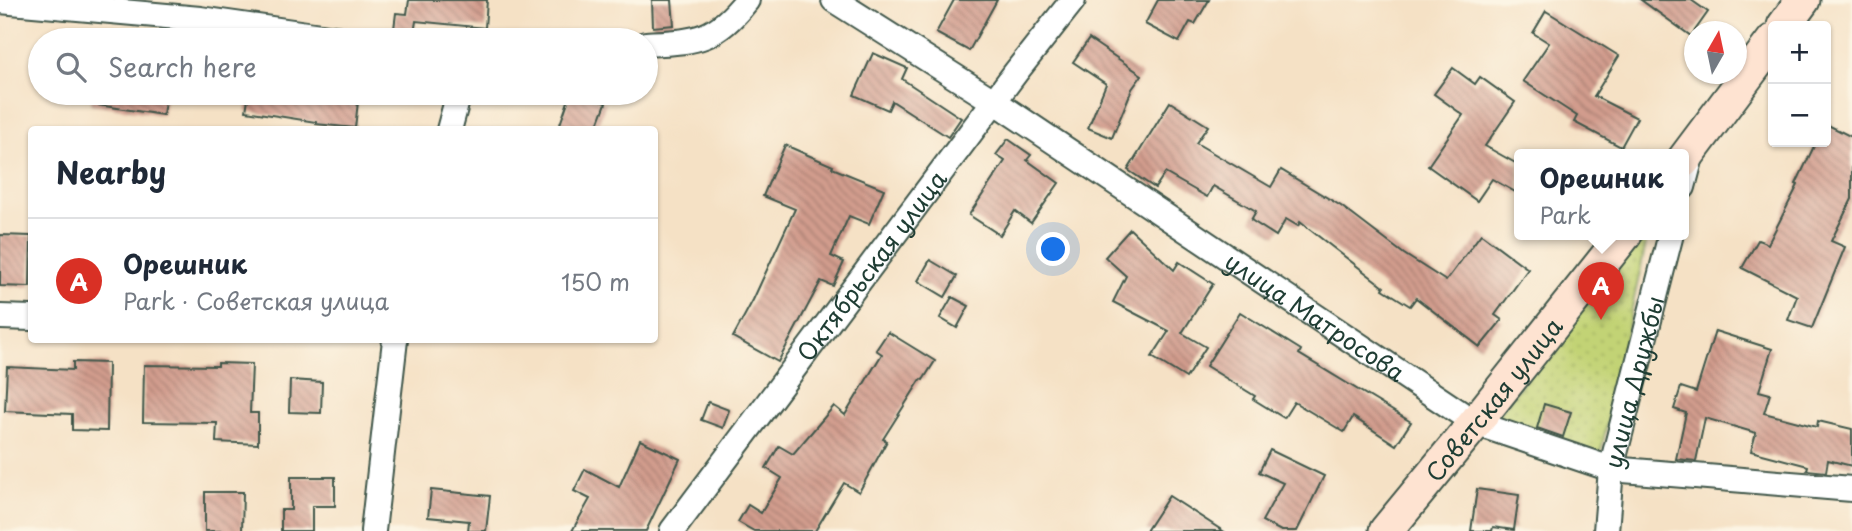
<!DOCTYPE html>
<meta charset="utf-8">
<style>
:root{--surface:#fff;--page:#f6f6f7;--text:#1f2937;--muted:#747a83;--line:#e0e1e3;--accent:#d93025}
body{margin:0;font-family:"Playpen Sans",sans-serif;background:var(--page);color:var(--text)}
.controls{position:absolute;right:21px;top:21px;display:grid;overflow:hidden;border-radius:7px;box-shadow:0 2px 5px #0004}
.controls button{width:63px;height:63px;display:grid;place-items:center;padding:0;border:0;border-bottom:2px solid var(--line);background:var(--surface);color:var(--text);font:35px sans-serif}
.compass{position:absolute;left:1684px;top:21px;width:63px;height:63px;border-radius:50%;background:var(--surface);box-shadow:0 2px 5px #0004;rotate:9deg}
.you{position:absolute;left:1054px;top:250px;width:24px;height:24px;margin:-18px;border:5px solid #fff;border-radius:50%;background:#1a73e8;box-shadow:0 0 0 10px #1a73e833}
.badge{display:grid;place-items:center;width:46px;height:46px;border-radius:50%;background:var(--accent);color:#fff;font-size:23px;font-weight:700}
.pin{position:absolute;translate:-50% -58px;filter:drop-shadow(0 2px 4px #0008)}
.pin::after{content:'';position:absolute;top:37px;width:24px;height:21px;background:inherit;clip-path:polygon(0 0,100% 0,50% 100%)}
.popup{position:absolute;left:1514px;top:149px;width:175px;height:91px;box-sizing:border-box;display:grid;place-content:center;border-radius:7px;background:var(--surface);filter:drop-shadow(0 2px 5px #0005);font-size:23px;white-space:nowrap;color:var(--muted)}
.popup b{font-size:26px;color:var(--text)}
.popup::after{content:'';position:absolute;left:50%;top:100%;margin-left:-14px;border:14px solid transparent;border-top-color:var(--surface)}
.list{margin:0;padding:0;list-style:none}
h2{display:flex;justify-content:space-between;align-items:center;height:91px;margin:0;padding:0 28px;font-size:30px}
h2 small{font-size:23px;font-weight:400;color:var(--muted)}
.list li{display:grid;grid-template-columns:46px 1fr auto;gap:21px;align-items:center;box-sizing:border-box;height:126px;padding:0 28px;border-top:2px solid var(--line)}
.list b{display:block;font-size:26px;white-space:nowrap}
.list p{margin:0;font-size:23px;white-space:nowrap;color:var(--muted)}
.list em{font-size:23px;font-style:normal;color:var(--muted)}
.icon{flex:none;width:38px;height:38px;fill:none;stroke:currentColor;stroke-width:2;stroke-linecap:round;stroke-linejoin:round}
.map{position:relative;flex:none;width:1852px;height:531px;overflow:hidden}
.search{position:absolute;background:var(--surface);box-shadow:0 2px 5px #0004;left:28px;top:28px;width:630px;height:77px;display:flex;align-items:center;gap:18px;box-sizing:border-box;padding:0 24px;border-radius:38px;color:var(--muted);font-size:26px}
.panel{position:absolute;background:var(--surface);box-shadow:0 2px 5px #0004;left:28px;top:126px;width:630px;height:217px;border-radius:7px}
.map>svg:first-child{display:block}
.park{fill:url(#park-dots);stroke:#708854;stroke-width:2}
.building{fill:url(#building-back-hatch)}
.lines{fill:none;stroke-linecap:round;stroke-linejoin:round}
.street-casing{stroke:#3f564a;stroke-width:28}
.secondary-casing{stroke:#3f564a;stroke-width:37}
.street{stroke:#fff;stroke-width:24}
.secondary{stroke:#fee3d1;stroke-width:33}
.labels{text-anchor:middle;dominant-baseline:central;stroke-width:7;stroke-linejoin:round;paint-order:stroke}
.street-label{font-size:24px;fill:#1f3d34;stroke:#fcf5e5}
</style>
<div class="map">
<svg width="1852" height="531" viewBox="0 0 1852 531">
<defs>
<pattern id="park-dots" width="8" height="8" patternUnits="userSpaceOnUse" patternTransform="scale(1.75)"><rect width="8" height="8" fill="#c2d375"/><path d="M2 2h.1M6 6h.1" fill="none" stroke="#a6b666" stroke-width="1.8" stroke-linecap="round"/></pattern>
<pattern id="building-back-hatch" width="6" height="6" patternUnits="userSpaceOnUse" patternTransform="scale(1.75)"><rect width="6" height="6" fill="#d29c8d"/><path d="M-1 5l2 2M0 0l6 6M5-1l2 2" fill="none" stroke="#aa8074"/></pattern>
</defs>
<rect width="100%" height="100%" fill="#fcf5e5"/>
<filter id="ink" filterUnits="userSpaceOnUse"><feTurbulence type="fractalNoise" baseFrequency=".0143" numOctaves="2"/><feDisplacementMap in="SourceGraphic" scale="14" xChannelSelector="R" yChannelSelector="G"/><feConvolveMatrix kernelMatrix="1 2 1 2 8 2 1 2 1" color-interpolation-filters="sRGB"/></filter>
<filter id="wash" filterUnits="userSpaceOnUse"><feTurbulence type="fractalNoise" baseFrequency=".00686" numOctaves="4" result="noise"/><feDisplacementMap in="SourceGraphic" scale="28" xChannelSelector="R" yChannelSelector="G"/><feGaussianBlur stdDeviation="1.57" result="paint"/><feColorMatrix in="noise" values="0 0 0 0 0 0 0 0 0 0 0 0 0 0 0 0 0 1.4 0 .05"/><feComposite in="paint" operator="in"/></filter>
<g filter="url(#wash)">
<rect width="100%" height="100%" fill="#f5e1c5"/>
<polygon class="park" points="1641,234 1648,234 1600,456 1495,418"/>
<g id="blocks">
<g class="building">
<polygon points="409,0 487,0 485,28 416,21 413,40 393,37 396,13 407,14"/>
<polygon points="652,0 672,0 674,25 653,27"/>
<polygon points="954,0 997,0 969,51 936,33"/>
<polygon points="1158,0 1209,0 1195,24 1190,22 1179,42 1145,24"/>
<polygon points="1641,0 1691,0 1708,12 1691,36"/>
<polygon points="1546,11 1619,56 1594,96 1637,118 1621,147 1574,122 1577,116 1523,81 1549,43 1533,33"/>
<polygon points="1089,39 1142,75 1132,89 1112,138 1088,128 1106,84 1073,62"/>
<polygon points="873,53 907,68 902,79 961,118 948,137 892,101 888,110 854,95"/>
<polygon points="1453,68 1475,84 1480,77 1515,102 1485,146 1519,165 1519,194 1492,179 1477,201 1428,166 1463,115 1434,94"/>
<polygon points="92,93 166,93 163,115 91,104"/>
<polygon points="249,93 359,93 355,128 316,124 316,122 246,111"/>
<polygon points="571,93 579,93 606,103 596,130 558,130"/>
<polygon points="1170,102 1208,126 1196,143 1271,187 1281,170 1341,206 1404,254 1446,281 1481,234 1528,269 1495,315 1502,320 1480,347 1416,298 1410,306 1383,289 1384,287 1300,222 1298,226 1286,219 1276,236 1251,220 1256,211 1213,186 1207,197 1165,173 1155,188 1128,170"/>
<polygon points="1826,124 1852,137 1852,199 1831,241 1845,247 1812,328 1788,320 1797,296 1742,268 1758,240 1768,244 1798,185 1796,184 1816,142 1826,142"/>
<polygon points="1008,139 1031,155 1027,160 1059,183 1031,223 1015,211 1000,235 969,215 1005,161 996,155"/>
<polygon points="785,145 833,166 832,168 884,189 869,224 849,216 831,256 844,262 833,286 821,281 778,362 733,337 753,300 795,209 763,196"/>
<polygon points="1130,229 1174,270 1179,262 1213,284 1182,333 1206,347 1186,378 1152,357 1169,331 1113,302 1126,276 1105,257"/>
<polygon points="0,235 31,236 30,287 0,286"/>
<polygon points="930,260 957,276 945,297 918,281"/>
<polygon points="952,297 969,306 957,328 940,318"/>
<polygon points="1240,312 1301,350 1299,354 1411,422 1396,445 1353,417 1344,432 1294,402 1284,418 1253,399 1255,396 1206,366"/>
<polygon points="1715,331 1772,349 1759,391 1770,394 1764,413 1817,427 1818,421 1852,429 1852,466 1828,460 1826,472 1807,470 1808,466 1751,451 1756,433 1705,418 1696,461 1676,459 1686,413 1674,409 1681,387 1696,392"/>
<polygon points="888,332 935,361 923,380 921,379 883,439 887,441 859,492 844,483 815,531 754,531 738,522 748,505 761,513 782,478 766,468 779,446 793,454 834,406 845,415 882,354 876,350"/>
<polygon points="73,362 108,363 107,431 72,430 72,414 5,411 7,367 73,370"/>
<polygon points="218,363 252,364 250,413 258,413 258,444 216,442 217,423 143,422 144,365 218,366"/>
<polygon points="290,380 322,382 321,413 289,412"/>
<polygon points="708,402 729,410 723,428 701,420"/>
<polygon points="1544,404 1571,412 1563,437 1537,428"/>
<polygon points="640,440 680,459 646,531 572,531 590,499 574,491 585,469 619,487"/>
<polygon points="1270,450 1324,476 1297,531 1281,531 1262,521 1283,483 1259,472"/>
<polygon points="291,477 335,477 335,506 312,506 312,531 281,531 281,510 291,510"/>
<polygon points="1477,489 1519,495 1514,530 1493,527 1492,531 1471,531"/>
<polygon points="431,490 490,496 486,531 468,531 469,521 428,517"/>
<polygon points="205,492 243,492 242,531 205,531"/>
<polygon points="1169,496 1223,531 1146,531"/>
</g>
</g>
</g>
<g filter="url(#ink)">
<use href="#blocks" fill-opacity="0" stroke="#3f564a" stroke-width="2"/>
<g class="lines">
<defs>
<g id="street">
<path id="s1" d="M 834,0 L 995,102 L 1475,423 L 1611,469 L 1852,489"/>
<polyline points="0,1 200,19 349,40"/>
<path d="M 646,44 C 696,41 714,42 747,0"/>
<polyline points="449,130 459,93"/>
<polyline points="1683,187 1693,149"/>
<polyline points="0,317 32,318"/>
<polyline points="373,531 395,340"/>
<path id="s2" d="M 672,531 L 1016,72 L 1073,0"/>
<path id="s3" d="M 1606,531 L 1611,469 L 1671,234"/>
</g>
<g id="secondary">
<polyline points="1784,26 1803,0"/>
<polyline points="1683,161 1773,41"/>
<path id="s4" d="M 1386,531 L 1475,423 L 1625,234"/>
</g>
</defs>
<use href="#street" class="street-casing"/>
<use href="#secondary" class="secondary-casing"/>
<use href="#street" class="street"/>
<use href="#secondary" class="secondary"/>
</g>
</g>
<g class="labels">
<g class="street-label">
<text stroke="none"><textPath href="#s2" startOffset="332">Октябрьская улица</textPath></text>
<text stroke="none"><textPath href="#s1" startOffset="576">улица Матросова</textPath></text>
<text stroke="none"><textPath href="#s3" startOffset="152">улица Дружбы</textPath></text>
<text stroke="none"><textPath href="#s4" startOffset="170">Советская улица</textPath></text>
</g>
</g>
</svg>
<div class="controls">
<button>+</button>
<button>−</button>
</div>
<svg class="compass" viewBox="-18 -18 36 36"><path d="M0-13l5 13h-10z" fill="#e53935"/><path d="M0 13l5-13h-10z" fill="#747a83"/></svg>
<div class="you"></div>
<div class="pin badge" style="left:1601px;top:320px">A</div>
<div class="popup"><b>Орешник</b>Park</div>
<div class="search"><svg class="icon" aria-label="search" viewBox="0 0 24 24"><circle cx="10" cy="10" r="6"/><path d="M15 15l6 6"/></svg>Search here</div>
<section class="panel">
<h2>Nearby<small></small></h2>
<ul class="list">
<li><span class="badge">A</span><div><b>Орешник</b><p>Park · Советская улица</p></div><em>150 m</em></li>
</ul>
</section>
</div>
